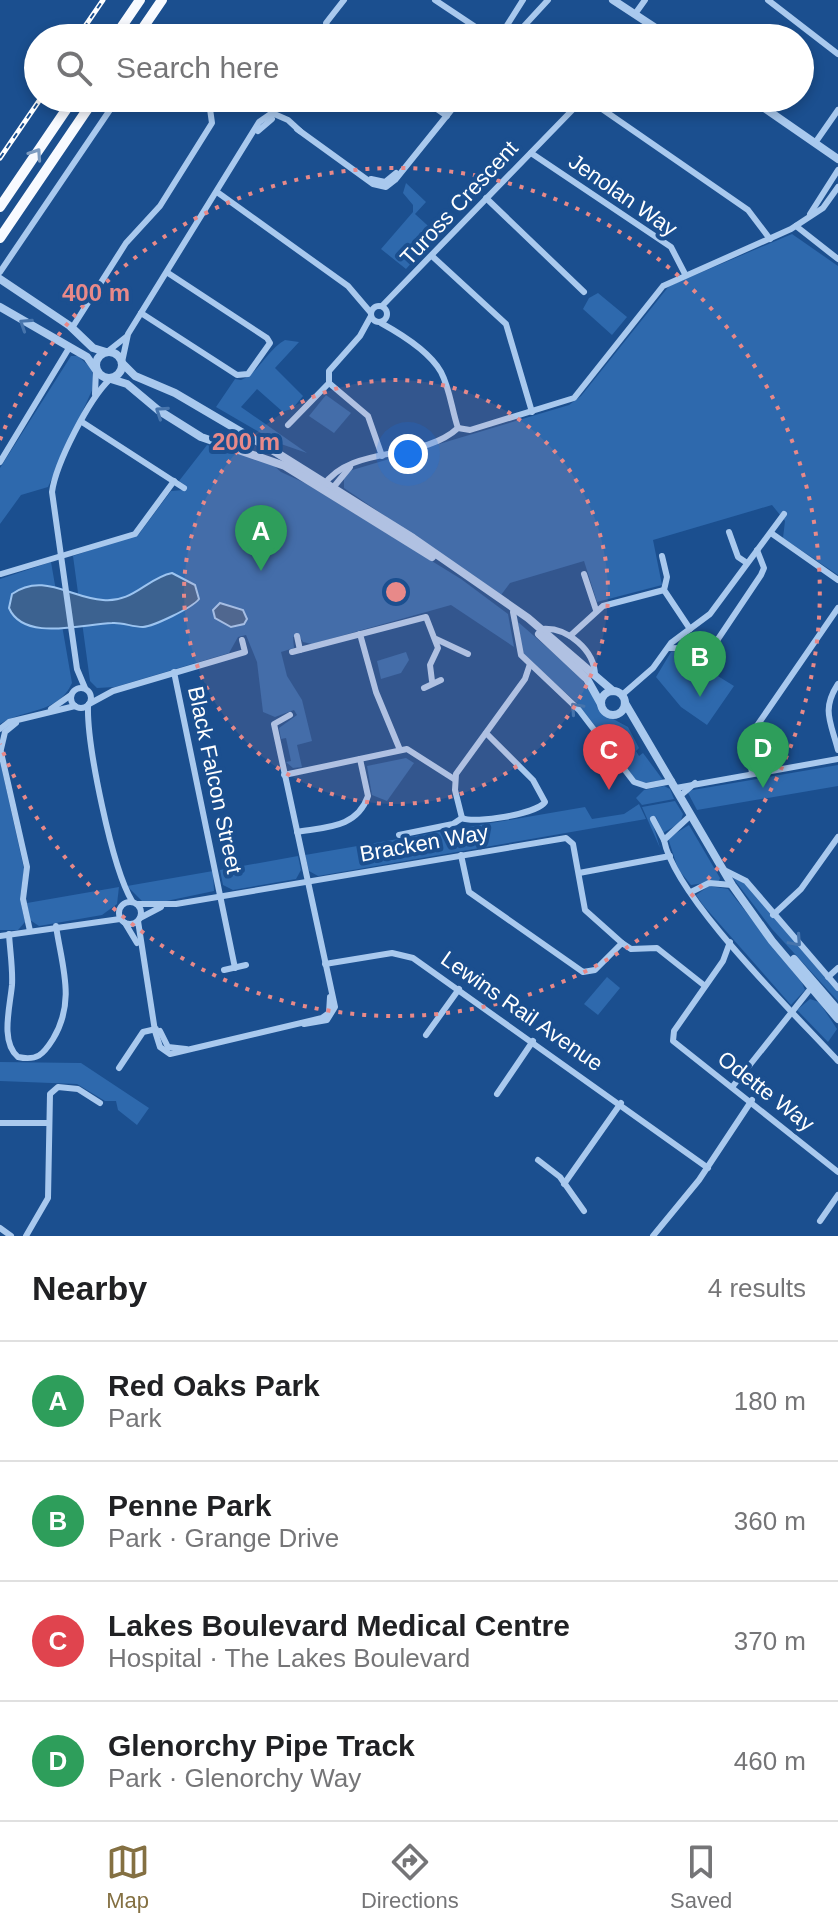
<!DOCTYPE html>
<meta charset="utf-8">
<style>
:root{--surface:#fff;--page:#f6f6f6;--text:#202124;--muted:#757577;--line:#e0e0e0;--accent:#847042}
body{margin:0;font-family:Arial,sans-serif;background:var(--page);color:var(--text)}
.you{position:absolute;left:408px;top:454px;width:28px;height:28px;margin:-20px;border:6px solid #fff;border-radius:50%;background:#1a73e8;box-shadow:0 0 0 12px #1a73e833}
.badge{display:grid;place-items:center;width:52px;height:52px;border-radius:50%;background:var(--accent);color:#fff;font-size:26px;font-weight:700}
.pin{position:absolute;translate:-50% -66px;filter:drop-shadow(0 2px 4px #0008)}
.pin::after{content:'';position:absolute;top:42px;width:28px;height:24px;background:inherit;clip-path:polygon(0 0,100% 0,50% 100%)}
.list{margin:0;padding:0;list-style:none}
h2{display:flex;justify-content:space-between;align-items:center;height:104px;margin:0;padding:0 32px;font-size:34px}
h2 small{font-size:26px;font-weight:400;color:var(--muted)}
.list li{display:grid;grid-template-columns:52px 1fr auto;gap:24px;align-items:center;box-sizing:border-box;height:120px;padding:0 32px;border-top:2px solid var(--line)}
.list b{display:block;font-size:30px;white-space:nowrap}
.list p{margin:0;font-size:26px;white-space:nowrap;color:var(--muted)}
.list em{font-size:26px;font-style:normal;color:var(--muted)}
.icon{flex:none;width:44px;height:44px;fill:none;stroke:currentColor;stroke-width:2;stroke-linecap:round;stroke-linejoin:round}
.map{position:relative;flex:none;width:838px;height:1236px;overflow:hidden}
.search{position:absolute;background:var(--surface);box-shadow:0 4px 12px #0003;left:24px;right:24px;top:24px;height:88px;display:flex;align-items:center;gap:20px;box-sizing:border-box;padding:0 28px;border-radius:44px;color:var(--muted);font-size:30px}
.sheet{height:584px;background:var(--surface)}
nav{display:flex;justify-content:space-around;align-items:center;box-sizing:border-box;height:112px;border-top:2px solid var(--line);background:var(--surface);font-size:22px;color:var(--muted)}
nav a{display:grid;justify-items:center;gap:4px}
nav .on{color:var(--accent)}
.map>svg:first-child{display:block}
.green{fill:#2e69ad}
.water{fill:#3c6290;stroke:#9cc4f0;stroke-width:2}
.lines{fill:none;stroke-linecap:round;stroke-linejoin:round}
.minor{stroke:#a9c9ee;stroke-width:6}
.tertiary{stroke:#a9c9ee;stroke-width:8}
.trunk{stroke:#f8faff;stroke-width:10}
.rail-casing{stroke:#fff;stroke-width:5}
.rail{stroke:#1b4f8f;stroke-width:2;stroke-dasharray:6;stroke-linecap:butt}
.oneway{stroke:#7e9cc1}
.oneway2{stroke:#4674ac}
.ring{fill:none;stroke:#e88989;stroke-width:4;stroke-dasharray:4 8}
.labels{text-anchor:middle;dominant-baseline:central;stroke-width:8;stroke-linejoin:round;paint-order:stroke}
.street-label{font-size:22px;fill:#fff;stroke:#1b4f8f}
.centre{fill:#e88989;stroke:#1b4f8f;stroke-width:4}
.ring-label{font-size:24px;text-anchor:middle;font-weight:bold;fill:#e88989;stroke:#1b4f8f;stroke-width:8;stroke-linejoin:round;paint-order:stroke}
</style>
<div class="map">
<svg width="838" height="1236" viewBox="0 0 838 1236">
<rect width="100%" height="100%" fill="#1b4f8f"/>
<g class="green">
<polygon points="406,183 426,202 415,214 437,234 406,269 381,249 413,212 413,205 403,193"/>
<polygon points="792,234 838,266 838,575 783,538 785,521 772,505 653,540 662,585 597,602 584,561 510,583 501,595 344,488 344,477 349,471 569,405 581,396 669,286"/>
<polygon points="598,293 627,317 612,335 583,309 589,298"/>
<path d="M 285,340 L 299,342 L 275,368 L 303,396 L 293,408 L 283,412 L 257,389 L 241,407 L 307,453 L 278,443 L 216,407 L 235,379 L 241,380 C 260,372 267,350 285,340 Z"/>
<polygon points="71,356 78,356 92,369 94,386 48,487 21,495 0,524 0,468"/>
<polygon points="326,395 351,413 334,433 309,416"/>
<polygon points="207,445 271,463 281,472 305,483 461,579 508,614 514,647 451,605 312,644 303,642 299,636 293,637 294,648 281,652 287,676 302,700 312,741 297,745 302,767 293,768 286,762 291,761 286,738 281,739 279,728 297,715 294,710 275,717 263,712 257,662 246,635 238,637 229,653 115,687 97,688 90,681 73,556 139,534 171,491 183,490 186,486 179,481"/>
<path d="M 51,562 L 72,683 C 58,714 25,708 0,724 L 0,579 Z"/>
<polygon points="518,622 579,675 604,714 628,727 639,748 636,751 639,756 643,753 663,780 643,783 636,780 579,705 523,654"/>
<polygon points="704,651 712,663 708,670 734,686 707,725 681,707 656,677 671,652"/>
<polygon points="406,652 409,660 401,673 381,679 377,661"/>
<polygon points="406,758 414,763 387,801 372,795 367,766"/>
<polygon points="0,761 24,869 20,899 25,922 18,930 0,930"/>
<polygon points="838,765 838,786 697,810 687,791"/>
<polygon points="664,786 670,789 674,799 642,805 636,798 644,790"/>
<polygon points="675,801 683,814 680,823 663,833 656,817 651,818 660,848 642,807"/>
<polygon points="639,804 646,819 318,876 309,871 305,855 585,807 592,819 624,814"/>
<polygon points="689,825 720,878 719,881 691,885 678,869 668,838"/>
<polygon points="298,856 301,870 296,879 233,890 223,885 220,870"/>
<polygon points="213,871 214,891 157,903 143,902 127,886"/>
<polygon points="733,878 744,882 838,992 838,1001 772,929"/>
<polygon points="709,886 728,889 802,983 805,990 791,1005 703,905 696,895"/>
<polygon points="119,887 117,904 102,915 39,926 30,920 27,903"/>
<polygon points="607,977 620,988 598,1015 584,1004"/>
<polygon points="810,999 819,1002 837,1029 828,1042 797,1010"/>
<polygon points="0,1062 81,1063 149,1108 137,1125 118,1110 116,1101 105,1101 77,1084 0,1081"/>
</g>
<g class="water">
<path d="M 172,573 L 195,585 L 199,599 C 192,608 154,626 143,627 C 132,627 122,622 112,623 C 82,624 24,642 9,608 L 12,594 C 43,572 71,598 103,600 C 133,603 147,578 172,573 Z"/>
<polygon points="220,603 243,610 247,619 244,624 231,627 215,618 213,610"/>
</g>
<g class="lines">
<g class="minor">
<polyline points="435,0 492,38"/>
<polyline points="768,0 838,54"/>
<polyline points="635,14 645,0"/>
<polyline points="314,38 327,31"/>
<polyline points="333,38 326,23 344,0"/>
<polyline points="499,38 523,0"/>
<polyline points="513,38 548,0"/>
<polyline points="421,98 447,116"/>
<polyline points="272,115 276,98"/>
<polyline points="297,129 373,184 386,187 395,180 461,98"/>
<polyline points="258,131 272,119"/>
<polyline points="815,143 838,110"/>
<polyline points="531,153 671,247 685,274"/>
<polyline points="371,179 385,182 396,173"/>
<polyline points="217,192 348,286 371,313"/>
<polyline points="486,198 584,292"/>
<polyline points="810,214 838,170"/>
<polyline points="796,226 838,259"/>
<polyline points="432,256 506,324 532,412"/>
<polyline points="0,272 118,98"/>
<circle cx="379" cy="314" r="8"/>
<polyline points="382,306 583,99 589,100 748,210 770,239"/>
<polyline points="141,313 237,375 248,374 270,343 267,338 168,273"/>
<polyline points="371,316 360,336 329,371 329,383 368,416 382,456"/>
<path d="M 381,323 C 401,334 430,352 441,372 C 450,389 452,411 458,428"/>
<polyline points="72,328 126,243 160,206 212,123 210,109 190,98"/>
<polyline points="107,352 126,337"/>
<polyline points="122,362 128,334 259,122 272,113 288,120 300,131"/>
<polyline points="95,394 96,370"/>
<polyline points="82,422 184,488"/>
<polyline points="288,425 329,383"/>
<polyline points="0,462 69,348"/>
<path d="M 323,486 C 351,444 421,462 458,428 L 470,430 L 574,398 L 663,286 L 791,229 L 823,208 L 838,187"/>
<polyline points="332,489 350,467"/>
<polyline points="729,532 738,557 747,563"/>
<polyline points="771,533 838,580"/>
<polyline points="662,556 667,577 664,590 690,629"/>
<polyline points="1,574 135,534 174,481"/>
<polyline points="584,574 596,610"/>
<polyline points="513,612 521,655 579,710 634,782 646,786 672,781"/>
<path d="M 542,629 C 567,627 595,650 595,676"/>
<polyline points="360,634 376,692 400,750"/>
<polyline points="297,636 300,650"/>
<polyline points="570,636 603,606 664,590"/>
<polyline points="436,639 468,654"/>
<polyline points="669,648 702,649 716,642 761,575 764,568 757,550"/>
<polyline points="292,652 426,617 438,648 430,665 432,681"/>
<polyline points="174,672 235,968"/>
<path d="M 838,684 C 821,710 831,722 838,750"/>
<circle cx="81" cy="698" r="10"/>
<path d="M 85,688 L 77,669 L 52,492 C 56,463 89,399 110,379"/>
<polyline points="424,688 441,680"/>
<polyline points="622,695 653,668 671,643 710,614 784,514"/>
<polyline points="89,704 113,691 245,652 242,640"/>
<path d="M 88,706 C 87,746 112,868 132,901"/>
<polyline points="51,709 71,695"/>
<polyline points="290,715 274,724 335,1007 327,1020 304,1024"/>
<polyline points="0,729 9,722 75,706"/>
<polyline points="0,748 27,867 23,899 30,931"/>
<polyline points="1,749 5,732 16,723"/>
<polyline points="752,774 749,749 754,730 838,608"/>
<polyline points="284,775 407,749 454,779"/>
<polyline points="676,788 838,759"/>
<polyline points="680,796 695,783"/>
<path d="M 690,816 L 664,840 C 675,898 794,1013 838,1061"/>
<path d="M 462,818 C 475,824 537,814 545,802 L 533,780 L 486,733"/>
<polyline points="462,818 455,790 456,774 525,679 530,664"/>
<polyline points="653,819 664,840"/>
<path d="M 297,832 C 326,827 357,828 368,796 L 360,759"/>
<polyline points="399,835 453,824 462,818"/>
<polyline points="461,855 469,892 583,972 595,970 622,943 631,949 657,948 705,986"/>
<polyline points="724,870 746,881 838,988"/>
<polyline points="579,873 670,856"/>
<polyline points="691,892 709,883 732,885"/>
<circle cx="130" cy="913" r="11"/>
<polyline points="138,904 176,904 566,838 573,844 585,910 622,943"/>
<polyline points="773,915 801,889 838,837"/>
<polyline points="140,918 161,907"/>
<polyline points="138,921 155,1031 160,1047 170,1054 322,1018 329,1013 330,997"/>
<polyline points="125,923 137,943"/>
<path d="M 9,934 C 10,951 13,969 12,985 C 10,1007 0,1042 18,1057 C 37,1061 43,1055 53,1039 C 76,1001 62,967 56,926"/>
<polyline points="0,936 120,919"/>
<polyline points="730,942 723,961 674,1031 673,1041 838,1172"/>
<polyline points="325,964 392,953 413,958 708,1168"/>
<polyline points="224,970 246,965"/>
<polyline points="828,977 838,968"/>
<polyline points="160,1031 168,1047 186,1049"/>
<polyline points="426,1035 459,989"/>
<polyline points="119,1068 143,1032 156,1029"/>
<polyline points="733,1086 811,988"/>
<polyline points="497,1094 533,1041"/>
<polyline points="0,1123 48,1123"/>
<polyline points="538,1160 560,1177 584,1211"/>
<polyline points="564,1184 621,1103"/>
<polyline points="820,1221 838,1195"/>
<polyline points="0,1228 11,1236"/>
<polyline points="26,1236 48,1198 50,1094 58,1087 78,1089 100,1103"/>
<polyline points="653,1236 699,1180 752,1100"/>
</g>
<g class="tertiary">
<polyline points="613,0 671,38"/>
<polyline points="750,98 838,159"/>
<polyline points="0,279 70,326 93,348 106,352"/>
<polyline points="0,307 87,357 96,370"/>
<circle cx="109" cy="365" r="13"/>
<polyline points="122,363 135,376 175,393 277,453 413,538 528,618 613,691"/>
<polyline points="111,379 127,384 158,410 201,437 285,466 432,557"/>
<polyline points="539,634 587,679 601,704"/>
<circle cx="613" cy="703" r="12"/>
<polyline points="625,703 732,885 772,941 838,1019"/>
<polyline points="794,959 838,1010"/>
</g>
<g class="trunk">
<polyline points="114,38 140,0"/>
<polyline points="136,38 162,0"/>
<polyline points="0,207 74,98"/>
<polyline points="0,238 95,98"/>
</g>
<defs>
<g id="rail">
<polyline points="77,38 103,0"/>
<polyline points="0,158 41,98"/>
</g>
</defs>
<use href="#rail" class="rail-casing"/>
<use href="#rail" class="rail"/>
</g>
<defs><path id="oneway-chevron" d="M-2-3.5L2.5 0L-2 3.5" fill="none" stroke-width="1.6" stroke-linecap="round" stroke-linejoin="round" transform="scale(2)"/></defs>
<use class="oneway" href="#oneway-chevron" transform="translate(36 154) rotate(-56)"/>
<g class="oneway2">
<use href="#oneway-chevron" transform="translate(25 324) rotate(-147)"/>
<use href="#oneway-chevron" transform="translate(161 412) rotate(-146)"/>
<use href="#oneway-chevron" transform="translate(576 708) rotate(-132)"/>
<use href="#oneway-chevron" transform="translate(796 941) rotate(48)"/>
</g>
<circle cx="396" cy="592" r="212" fill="#e88989" fill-opacity=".12"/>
<g class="ring">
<circle cx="396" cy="592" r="212"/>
<path d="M0 440A424 424 0 1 1 0 744"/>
</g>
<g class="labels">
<g class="street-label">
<text transform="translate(623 195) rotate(35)">Jenolan Way</text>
<text transform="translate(459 203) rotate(-47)">Tuross Crescent</text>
<text transform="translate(215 780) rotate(78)">Black Falcon Street</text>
<text transform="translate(424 843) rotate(-10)">Bracken Way</text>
<text transform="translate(522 1011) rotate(35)">Lewins Rail Avenue</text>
<text transform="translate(766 1091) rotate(38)">Odette Way</text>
</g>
</g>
<circle cx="396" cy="592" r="12" class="centre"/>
<g class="ring-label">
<text x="96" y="301">400 m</text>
<text x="246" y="450">200 m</text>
</g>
</svg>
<div class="you"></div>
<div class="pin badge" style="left:261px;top:571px;background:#2e9e5b">A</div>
<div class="pin badge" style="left:700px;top:697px;background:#2e9e5b">B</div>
<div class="pin badge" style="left:609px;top:790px;background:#e0444e">C</div>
<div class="pin badge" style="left:763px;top:788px;background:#2e9e5b">D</div>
<div class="search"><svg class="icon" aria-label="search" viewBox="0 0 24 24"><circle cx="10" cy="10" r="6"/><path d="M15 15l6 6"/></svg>Search here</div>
</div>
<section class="sheet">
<h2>Nearby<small>4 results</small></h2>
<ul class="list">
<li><span class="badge" style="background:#2e9e5b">A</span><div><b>Red Oaks Park</b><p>Park</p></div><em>180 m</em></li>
<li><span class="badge" style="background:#2e9e5b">B</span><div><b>Penne Park</b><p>Park · Grange Drive</p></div><em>360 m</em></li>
<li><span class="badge" style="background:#e0444e">C</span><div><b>Lakes Boulevard Medical Centre</b><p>Hospital · The Lakes Boulevard</p></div><em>370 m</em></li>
<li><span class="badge" style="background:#2e9e5b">D</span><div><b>Glenorchy Pipe Track</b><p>Park · Glenorchy Way</p></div><em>460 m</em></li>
</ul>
</section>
<nav>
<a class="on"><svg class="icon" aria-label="map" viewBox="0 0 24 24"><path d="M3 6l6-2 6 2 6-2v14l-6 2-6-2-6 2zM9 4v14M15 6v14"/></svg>Map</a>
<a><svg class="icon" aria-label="directions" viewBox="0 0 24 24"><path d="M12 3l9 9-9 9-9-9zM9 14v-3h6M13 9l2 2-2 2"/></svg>Directions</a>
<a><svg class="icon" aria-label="saved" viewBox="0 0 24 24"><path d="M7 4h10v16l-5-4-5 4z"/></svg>Saved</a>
</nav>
